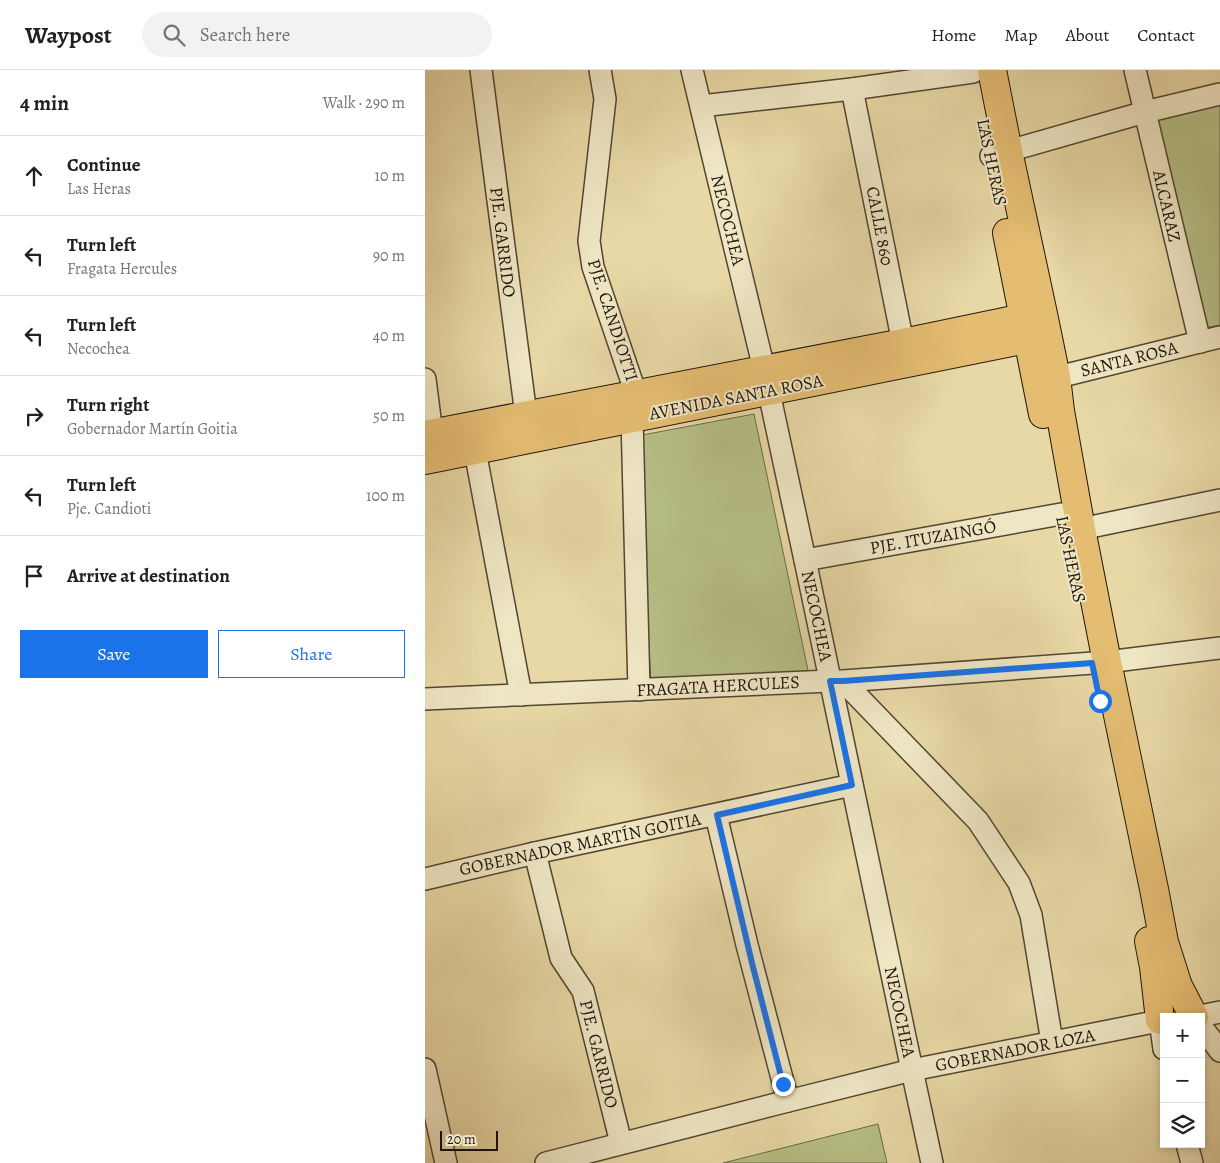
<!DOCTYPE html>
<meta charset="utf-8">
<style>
:root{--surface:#fff;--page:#f2f2f2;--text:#202124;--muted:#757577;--line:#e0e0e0;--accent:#1a73e8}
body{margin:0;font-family:Alegreya,serif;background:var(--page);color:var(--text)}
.controls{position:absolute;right:15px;bottom:15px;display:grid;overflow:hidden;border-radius:0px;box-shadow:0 2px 8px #0003}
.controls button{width:45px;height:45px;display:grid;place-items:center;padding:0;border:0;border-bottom:1px solid var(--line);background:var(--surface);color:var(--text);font:25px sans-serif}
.scale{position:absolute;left:15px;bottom:12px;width:58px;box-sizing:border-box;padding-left:5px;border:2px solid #21150d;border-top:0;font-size:14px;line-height:18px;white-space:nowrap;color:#21150d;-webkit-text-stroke:4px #efe6c4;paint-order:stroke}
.stop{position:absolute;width:15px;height:15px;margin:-11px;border:4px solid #1a73e8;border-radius:50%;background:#fff}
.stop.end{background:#1a73e8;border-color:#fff;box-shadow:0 1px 5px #0008}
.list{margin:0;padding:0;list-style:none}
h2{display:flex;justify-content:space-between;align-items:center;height:65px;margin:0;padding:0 20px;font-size:21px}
h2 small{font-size:16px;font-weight:400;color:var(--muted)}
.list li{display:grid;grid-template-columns:32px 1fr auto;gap:15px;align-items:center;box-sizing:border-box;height:80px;padding:0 20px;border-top:1px solid var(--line)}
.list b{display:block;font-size:19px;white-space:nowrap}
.list p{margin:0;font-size:16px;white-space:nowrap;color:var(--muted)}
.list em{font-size:16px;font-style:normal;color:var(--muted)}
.actions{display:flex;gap:10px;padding:15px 20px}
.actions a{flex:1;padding:11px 0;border:1px solid var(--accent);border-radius:0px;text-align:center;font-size:18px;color:var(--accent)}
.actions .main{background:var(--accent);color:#fff}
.icon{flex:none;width:28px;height:28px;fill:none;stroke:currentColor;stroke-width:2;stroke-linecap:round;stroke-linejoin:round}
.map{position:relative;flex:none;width:795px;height:1093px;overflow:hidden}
header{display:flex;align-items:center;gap:30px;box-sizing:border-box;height:70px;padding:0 25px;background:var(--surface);border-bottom:1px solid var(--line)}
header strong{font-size:24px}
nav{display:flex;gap:28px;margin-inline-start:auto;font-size:18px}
.search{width:350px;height:45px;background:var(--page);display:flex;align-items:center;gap:12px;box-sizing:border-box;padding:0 18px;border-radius:28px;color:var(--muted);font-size:19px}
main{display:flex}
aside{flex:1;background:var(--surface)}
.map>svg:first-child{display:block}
.green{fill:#b6bf86;stroke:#6c6a4a}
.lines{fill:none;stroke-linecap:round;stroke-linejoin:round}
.minor-casing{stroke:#524633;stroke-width:24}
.major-casing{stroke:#21150d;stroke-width:30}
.minor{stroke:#efe6c4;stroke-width:21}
.major{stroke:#e4bc72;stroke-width:28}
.route{stroke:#1a73e8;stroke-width:6}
.labels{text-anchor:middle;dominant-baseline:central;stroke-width:4;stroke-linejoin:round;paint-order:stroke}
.street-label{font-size:18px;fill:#21150d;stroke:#efe6c4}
</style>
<header>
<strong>Waypost</strong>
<div class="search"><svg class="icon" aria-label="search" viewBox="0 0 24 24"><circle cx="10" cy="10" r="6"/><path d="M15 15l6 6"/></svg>Search here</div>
<nav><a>Home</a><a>Map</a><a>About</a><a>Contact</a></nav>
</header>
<main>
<aside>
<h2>4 min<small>Walk · 290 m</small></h2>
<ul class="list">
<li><svg class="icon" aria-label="ahead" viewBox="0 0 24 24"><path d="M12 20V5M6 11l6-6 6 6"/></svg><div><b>Continue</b><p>Las Heras</p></div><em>10 m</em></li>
<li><svg class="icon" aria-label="left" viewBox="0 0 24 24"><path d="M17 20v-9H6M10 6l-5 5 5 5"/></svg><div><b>Turn left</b><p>Fragata Hercules</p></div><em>90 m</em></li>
<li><svg class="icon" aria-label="left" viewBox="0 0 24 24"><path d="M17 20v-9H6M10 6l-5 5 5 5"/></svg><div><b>Turn left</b><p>Necochea</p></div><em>40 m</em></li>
<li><svg class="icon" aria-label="right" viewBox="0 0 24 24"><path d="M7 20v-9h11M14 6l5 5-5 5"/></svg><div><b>Turn right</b><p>Gobernador Martín Goitia</p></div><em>50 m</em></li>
<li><svg class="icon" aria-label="left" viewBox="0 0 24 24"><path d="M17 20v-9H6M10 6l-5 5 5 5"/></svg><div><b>Turn left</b><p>Pje. Candioti</p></div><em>100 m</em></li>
<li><svg class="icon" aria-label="arrive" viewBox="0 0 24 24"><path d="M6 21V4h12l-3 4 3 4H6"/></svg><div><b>Arrive at destination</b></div></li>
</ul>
<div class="actions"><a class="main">Save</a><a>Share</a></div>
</aside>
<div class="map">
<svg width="795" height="1093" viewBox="0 0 795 1093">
<rect width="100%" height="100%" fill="#e7d8a5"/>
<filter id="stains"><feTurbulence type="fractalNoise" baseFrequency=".004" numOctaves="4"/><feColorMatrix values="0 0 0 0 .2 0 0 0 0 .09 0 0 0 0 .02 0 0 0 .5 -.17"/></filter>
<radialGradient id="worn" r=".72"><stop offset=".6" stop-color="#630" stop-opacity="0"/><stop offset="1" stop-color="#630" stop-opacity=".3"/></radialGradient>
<g class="green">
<polygon points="795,34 795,255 779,258 728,47"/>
<polygon points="329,344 384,605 226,612 212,366"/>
<polygon points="453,1054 462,1093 298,1093"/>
</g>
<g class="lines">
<defs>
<g id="minor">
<polyline points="56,0 101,345"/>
<polyline points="175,0 180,29 164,171 168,197 211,324 207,348 214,620"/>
<polyline points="267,0 339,299 380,490 487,1000 507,1093"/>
<polyline points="710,0 775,272"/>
<polyline points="427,19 481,288"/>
<polyline points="276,36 427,19 548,2"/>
<polyline points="566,86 720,42 795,24"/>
<polyline points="0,309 7,364"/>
<polyline points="617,311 795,267"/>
<polyline points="47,365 96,625"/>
<polyline points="656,459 795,430"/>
<polyline points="380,490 636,444"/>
<polyline points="418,611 553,751 594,813 606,845 627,972"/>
<polyline points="0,629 405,611 418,611 682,592 795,578"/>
<polyline points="291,745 322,875 363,1031"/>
<polyline points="110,783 136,888 158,921 196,1073"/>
<polyline points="0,809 110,783 427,715"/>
<polyline points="770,947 795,942"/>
<polyline points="735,950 739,979"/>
<polyline points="776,956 795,981"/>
<polyline points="0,999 21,1093"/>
<polyline points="762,1074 767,1093"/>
<polyline points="121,1093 363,1031 487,1000 739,950"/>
</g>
<g id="major">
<polyline points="567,0 583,81 618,244 631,307 635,341 656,459 682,592 729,819 739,872 753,916 769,947"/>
<polyline points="582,163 618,344"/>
<polyline points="0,365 478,273 617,244"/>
<polyline points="0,390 621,265"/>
<polyline points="724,871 729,897 735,950"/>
</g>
</defs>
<use href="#minor" class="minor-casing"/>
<use href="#major" class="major-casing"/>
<use href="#minor" class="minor"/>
<use href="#major" class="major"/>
</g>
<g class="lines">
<polyline class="route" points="358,1014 327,893 292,745 427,715 405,611 418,611 667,593 675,631"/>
</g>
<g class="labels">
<g class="street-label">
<text transform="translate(567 92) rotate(78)">LAS HERAS</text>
<text transform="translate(742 136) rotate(77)">ALCARAZ</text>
<text transform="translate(303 150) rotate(76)">NECOCHEA</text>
<text transform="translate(455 156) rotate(79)">CALLE 860</text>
<text transform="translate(78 172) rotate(83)">PJE. GARRIDO</text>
<text transform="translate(188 250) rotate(72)">PJE. CANDIOTTI</text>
<text transform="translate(704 289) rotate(-14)">SANTA ROSA</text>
<text transform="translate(311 327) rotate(-11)">AVENIDA SANTA ROSA</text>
<text transform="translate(508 467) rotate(-10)">PJE. ITUZAINGÓ</text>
<text transform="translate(646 489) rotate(78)">LAS HERAS</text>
<text transform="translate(392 546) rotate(78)">NECOCHEA</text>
<text transform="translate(293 616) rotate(-3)">FRAGATA HERCULES</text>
<text transform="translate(155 774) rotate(-12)">GOBERNADOR MARTÍN GOITIA</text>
<text transform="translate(475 942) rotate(78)">NECOCHEA</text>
<text transform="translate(590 980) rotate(-11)">GOBERNADOR LOZA</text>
<text transform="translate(174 984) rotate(76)">PJE. GARRIDO</text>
</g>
</g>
<rect width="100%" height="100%" filter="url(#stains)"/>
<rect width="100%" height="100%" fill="url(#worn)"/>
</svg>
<div class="controls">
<button>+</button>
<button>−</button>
<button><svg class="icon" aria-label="layers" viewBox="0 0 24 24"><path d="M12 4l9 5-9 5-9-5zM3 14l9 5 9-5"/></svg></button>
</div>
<div class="scale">20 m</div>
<div class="stop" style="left:675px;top:631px"></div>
<div class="stop end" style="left:358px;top:1014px"></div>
</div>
</main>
